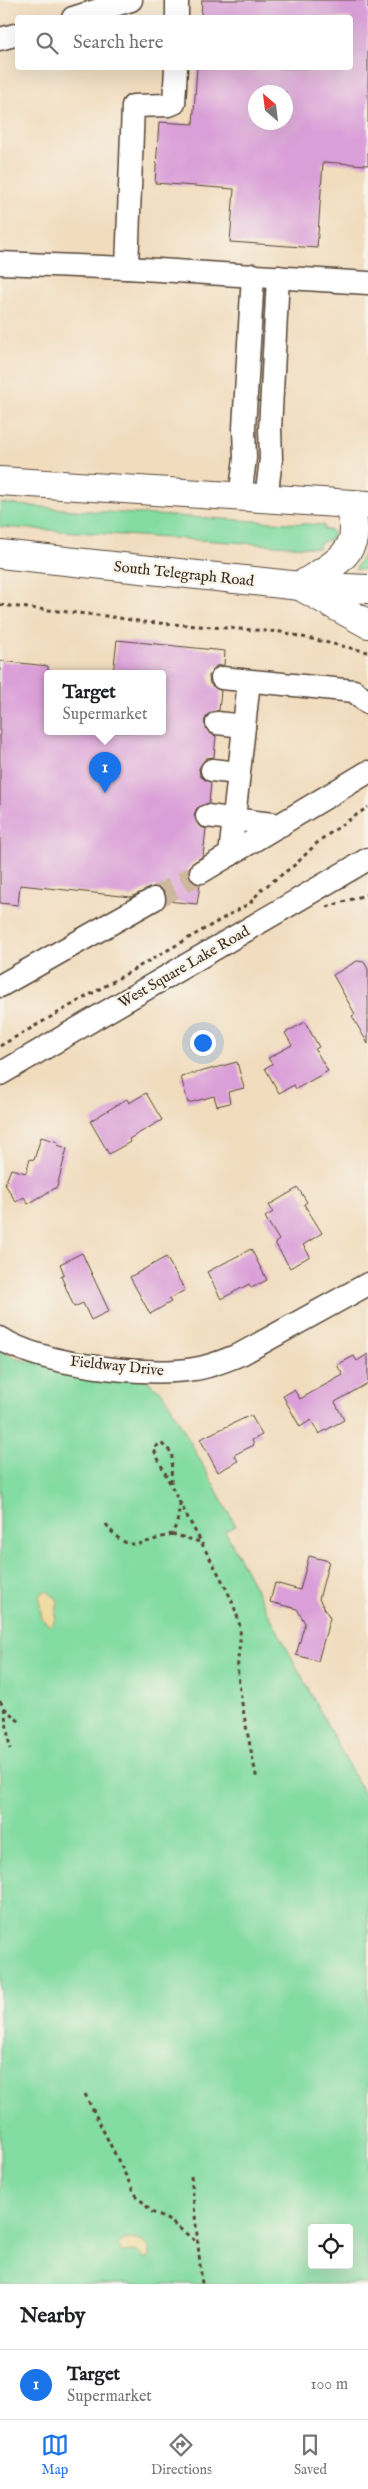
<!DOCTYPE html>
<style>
:root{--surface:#fff;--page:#f2f2f2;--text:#202124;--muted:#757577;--line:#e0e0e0;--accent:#1a73e8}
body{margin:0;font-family:"IM FELL English",serif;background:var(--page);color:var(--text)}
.controls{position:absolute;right:15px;bottom:15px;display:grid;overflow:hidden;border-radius:5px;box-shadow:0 5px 20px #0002}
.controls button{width:45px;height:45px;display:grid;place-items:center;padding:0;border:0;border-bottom:1px solid var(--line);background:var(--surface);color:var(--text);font:25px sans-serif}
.compass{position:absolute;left:248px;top:85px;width:45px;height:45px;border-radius:50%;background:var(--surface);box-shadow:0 5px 20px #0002;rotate:332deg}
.you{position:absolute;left:202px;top:1042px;width:18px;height:18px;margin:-12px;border:4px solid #fff;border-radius:50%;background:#1a73e8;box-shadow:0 0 0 8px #1a73e833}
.badge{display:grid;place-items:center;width:32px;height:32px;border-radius:50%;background:var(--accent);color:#fff;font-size:16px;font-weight:700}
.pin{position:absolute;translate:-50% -41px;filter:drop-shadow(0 1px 2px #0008)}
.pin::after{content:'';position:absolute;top:26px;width:18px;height:15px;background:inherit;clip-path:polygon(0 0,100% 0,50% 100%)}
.popup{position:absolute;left:44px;top:670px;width:122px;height:65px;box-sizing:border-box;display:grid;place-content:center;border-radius:5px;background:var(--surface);filter:drop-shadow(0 1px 4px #0005);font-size:16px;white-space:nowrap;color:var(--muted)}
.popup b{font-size:19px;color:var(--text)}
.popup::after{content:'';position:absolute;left:50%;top:100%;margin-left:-10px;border:10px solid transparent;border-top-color:var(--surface)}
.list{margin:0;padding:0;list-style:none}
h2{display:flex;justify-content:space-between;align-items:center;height:65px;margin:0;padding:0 20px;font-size:21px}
h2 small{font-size:16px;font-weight:400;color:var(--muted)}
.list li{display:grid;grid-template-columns:32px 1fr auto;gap:15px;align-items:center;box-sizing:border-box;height:70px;padding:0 20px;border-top:1px solid var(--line)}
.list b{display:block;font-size:19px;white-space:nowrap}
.list p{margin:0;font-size:16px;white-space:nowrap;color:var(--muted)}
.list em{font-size:16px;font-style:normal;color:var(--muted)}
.icon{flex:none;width:28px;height:28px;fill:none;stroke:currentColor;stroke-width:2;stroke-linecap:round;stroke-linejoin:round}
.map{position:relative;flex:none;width:368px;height:2284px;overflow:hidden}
.search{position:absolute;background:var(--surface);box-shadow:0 5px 20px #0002;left:15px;right:15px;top:15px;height:55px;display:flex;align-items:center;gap:12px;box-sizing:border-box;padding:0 18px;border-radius:5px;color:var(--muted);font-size:19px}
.sheet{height:135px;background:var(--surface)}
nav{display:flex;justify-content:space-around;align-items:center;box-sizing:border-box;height:70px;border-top:1px solid var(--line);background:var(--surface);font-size:14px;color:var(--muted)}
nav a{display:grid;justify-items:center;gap:2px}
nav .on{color:var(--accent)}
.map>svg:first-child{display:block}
.green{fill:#83dca2;stroke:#5f8360;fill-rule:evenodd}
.sand{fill:#eeda9e;stroke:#94825e}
.building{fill:#da9fd8;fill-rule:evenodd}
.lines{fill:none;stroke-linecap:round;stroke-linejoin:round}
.minor-tunnel{stroke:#cdb89e;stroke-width:22;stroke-dasharray:22 11;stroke-linecap:butt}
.minor-casing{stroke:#564536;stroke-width:25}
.highway-casing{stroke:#564536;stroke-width:30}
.path{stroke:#564536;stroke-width:3;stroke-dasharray:4 4;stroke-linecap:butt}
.minor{stroke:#fff;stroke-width:22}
.highway{stroke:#fff;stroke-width:28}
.labels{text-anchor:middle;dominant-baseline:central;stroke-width:4.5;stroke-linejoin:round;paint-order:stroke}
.street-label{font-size:15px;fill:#3b2a1e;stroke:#f7f3e8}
</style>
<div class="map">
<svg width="368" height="2284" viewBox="0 0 368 2284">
<rect width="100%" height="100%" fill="#f7f3e8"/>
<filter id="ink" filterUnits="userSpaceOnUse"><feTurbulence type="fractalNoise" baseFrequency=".02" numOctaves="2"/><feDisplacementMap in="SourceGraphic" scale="10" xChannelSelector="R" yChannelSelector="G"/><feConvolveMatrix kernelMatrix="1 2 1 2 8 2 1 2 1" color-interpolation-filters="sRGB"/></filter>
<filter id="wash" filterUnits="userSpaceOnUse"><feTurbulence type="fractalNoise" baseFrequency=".0096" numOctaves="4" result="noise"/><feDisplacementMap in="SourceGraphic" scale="20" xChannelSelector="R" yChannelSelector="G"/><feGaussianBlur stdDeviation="1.12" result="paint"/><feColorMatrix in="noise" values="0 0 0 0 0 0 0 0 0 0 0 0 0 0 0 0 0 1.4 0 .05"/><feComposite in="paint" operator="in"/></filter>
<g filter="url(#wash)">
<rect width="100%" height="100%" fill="#f1dcbe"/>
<g class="green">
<polygon points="0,503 73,510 324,525 324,529 332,531 334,537 319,544 318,548 306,547 0,527"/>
<polygon points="368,527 368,570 355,569 365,552"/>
<path d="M 0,1351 L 21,1360 L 145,1379 L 164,1394 L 236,1526 L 225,1531 L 368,1802 L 368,2284 L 0,2284 ZM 312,2228 L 349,2228 L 349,2265 L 312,2265 Z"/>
</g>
<g class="sand">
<polygon points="47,1591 58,1600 55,1620 50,1626 42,1619 39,1598 41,1593"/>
<path d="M 123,2240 C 133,2238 142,2240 149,2248 L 149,2257 L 145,2259 L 136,2251 L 121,2252 L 118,2245 Z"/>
</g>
<g id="blocks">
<g class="building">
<path d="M 202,0 L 368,0 L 368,165 L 323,162 L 317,248 L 230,242 L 234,189 L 155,183 L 159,122 L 193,124 L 197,68 L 350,68 L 350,18 L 201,18 ZM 256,92 L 286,92 L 286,122 L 256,122 Z"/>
<polygon points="117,640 225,651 224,665 216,666 209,676 210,684 221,691 219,710 207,715 204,722 209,733 216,736 214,757 206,758 199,768 200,776 211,783 209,803 197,808 194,815 199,826 206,829 203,856 190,865 188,872 190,879 200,885 197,904 167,901 165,892 155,886 131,897 20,885 18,905 0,903 0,661 48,666 48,732 162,732 162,674 113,674"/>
<polygon points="357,961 364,962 368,969 368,1044 352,1016 355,1014 333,975"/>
<polygon points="305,1022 319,1047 315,1049 328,1071 296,1089 294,1085 279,1093 265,1068 272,1064 268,1058 292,1045 285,1033"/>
<polygon points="237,1062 244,1088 228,1092 230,1103 217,1106 214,1096 188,1103 181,1077"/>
<polygon points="146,1093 162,1120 129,1139 130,1142 109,1154 90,1121 127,1099 129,1103"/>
<polygon points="41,1137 58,1142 57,1145 67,1148 57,1187 28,1204 24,1197 16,1202 5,1184 11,1169 26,1173 30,1159 34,1160"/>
<polygon points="298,1188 307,1202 304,1204 322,1233 303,1245 310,1256 290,1268 275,1243 279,1240 265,1217 273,1212 269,1205"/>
<polygon points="251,1249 267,1280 251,1288 249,1284 221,1299 207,1272"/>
<polygon points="82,1253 109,1311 91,1320 83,1303 74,1307 61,1276 64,1274 60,1264"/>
<polygon points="166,1257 185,1290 169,1299 171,1302 150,1314 130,1277"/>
<polygon points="368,1354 368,1383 335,1402 344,1420 319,1434 311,1420 300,1427 283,1396 294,1390 300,1399 343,1375 337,1365 354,1356 357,1361"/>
<polygon points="251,1415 262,1435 252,1440 254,1445 234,1455 238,1461 218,1472 200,1439"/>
<polygon points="309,1556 329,1561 319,1599 330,1618 318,1661 296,1655 305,1623 297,1609 270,1602 275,1583 300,1590"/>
</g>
</g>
</g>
<g filter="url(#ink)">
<use href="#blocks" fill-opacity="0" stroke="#564536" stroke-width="1"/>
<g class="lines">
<polyline class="minor-tunnel" points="154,899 201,872"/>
<defs>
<g id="minor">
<polyline points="73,18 131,0"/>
<polyline points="177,18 177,0"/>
<polyline points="0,39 18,34"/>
<polyline points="0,263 127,268 368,283"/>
<polyline points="127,268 133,106 169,105 174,103 176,68"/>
<polyline points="240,498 245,458 244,428 253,275"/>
<polyline points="266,499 271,459 270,429 278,277"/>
<polyline points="222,678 354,691 368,703"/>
<polyline points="217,723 244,726"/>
<polyline points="212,770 238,773"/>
<polyline points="207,816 281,825"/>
<polyline points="230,855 249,681"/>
<polyline points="201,872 368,772"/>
<polyline points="0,986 154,899"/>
<polyline points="0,1074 368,859"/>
<path d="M 0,1338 C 41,1365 145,1377 194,1369 C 210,1367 226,1360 241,1354 L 368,1284"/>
</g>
<g id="highway">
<polyline points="0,481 368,505"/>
<polyline points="0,554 300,586 368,589"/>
<path d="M 300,586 C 319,573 355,558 354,530 C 354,521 350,512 348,504"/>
<polyline points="305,589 368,624"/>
</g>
</defs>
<use href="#minor" class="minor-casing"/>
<use href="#highway" class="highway-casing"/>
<g class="path">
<polyline points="0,605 106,616 144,622 281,632 368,652"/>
<polyline points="327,907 368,894"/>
<polyline points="0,1046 250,903 261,890 296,864 320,840 368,807"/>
<path d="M 171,1483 L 172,1453 L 161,1443 L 154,1448 L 155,1452 C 169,1482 184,1511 200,1540 C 214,1567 231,1592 239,1622 C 243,1639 236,1657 238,1675 C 242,1710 250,1745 257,1780"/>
<path d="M 106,1524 C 127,1555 141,1543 172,1534 L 177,1523 L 180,1504"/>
<polyline points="172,1534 200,1542"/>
<polyline points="0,1701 4,1708 10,1749"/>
<polyline points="4,1708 20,1722"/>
<polyline points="85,2094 135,2194 152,2212 170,2221 198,2243"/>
<polyline points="191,2176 202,2284"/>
</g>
<use href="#minor" class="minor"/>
<use href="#highway" class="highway"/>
</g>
</g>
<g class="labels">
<g class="street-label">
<text transform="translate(184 574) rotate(6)">South Telegraph Road</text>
<text transform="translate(184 967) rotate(-30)">West Square Lake Road</text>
<text transform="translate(117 1366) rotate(6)">Fieldway Drive</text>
</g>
</g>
</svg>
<div class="controls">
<button><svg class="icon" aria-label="locate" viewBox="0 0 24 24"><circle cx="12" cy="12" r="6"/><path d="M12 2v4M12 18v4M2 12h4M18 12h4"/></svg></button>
</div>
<svg class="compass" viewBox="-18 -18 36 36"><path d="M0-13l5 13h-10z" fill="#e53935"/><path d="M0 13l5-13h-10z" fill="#757577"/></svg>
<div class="you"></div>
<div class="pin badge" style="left:105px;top:793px">1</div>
<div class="popup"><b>Target</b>Supermarket</div>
<div class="search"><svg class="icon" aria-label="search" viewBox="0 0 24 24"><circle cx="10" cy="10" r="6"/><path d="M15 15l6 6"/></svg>Search here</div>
</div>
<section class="sheet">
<h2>Nearby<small></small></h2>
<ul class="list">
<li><span class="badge">1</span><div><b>Target</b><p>Supermarket</p></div><em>100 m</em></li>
</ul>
</section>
<nav>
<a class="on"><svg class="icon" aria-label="map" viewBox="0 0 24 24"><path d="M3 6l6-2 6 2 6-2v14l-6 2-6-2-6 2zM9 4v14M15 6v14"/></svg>Map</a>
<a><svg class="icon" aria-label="directions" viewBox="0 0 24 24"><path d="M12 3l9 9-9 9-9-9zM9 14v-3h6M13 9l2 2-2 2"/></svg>Directions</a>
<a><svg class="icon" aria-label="saved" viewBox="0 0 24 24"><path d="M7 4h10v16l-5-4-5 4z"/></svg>Saved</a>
</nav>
